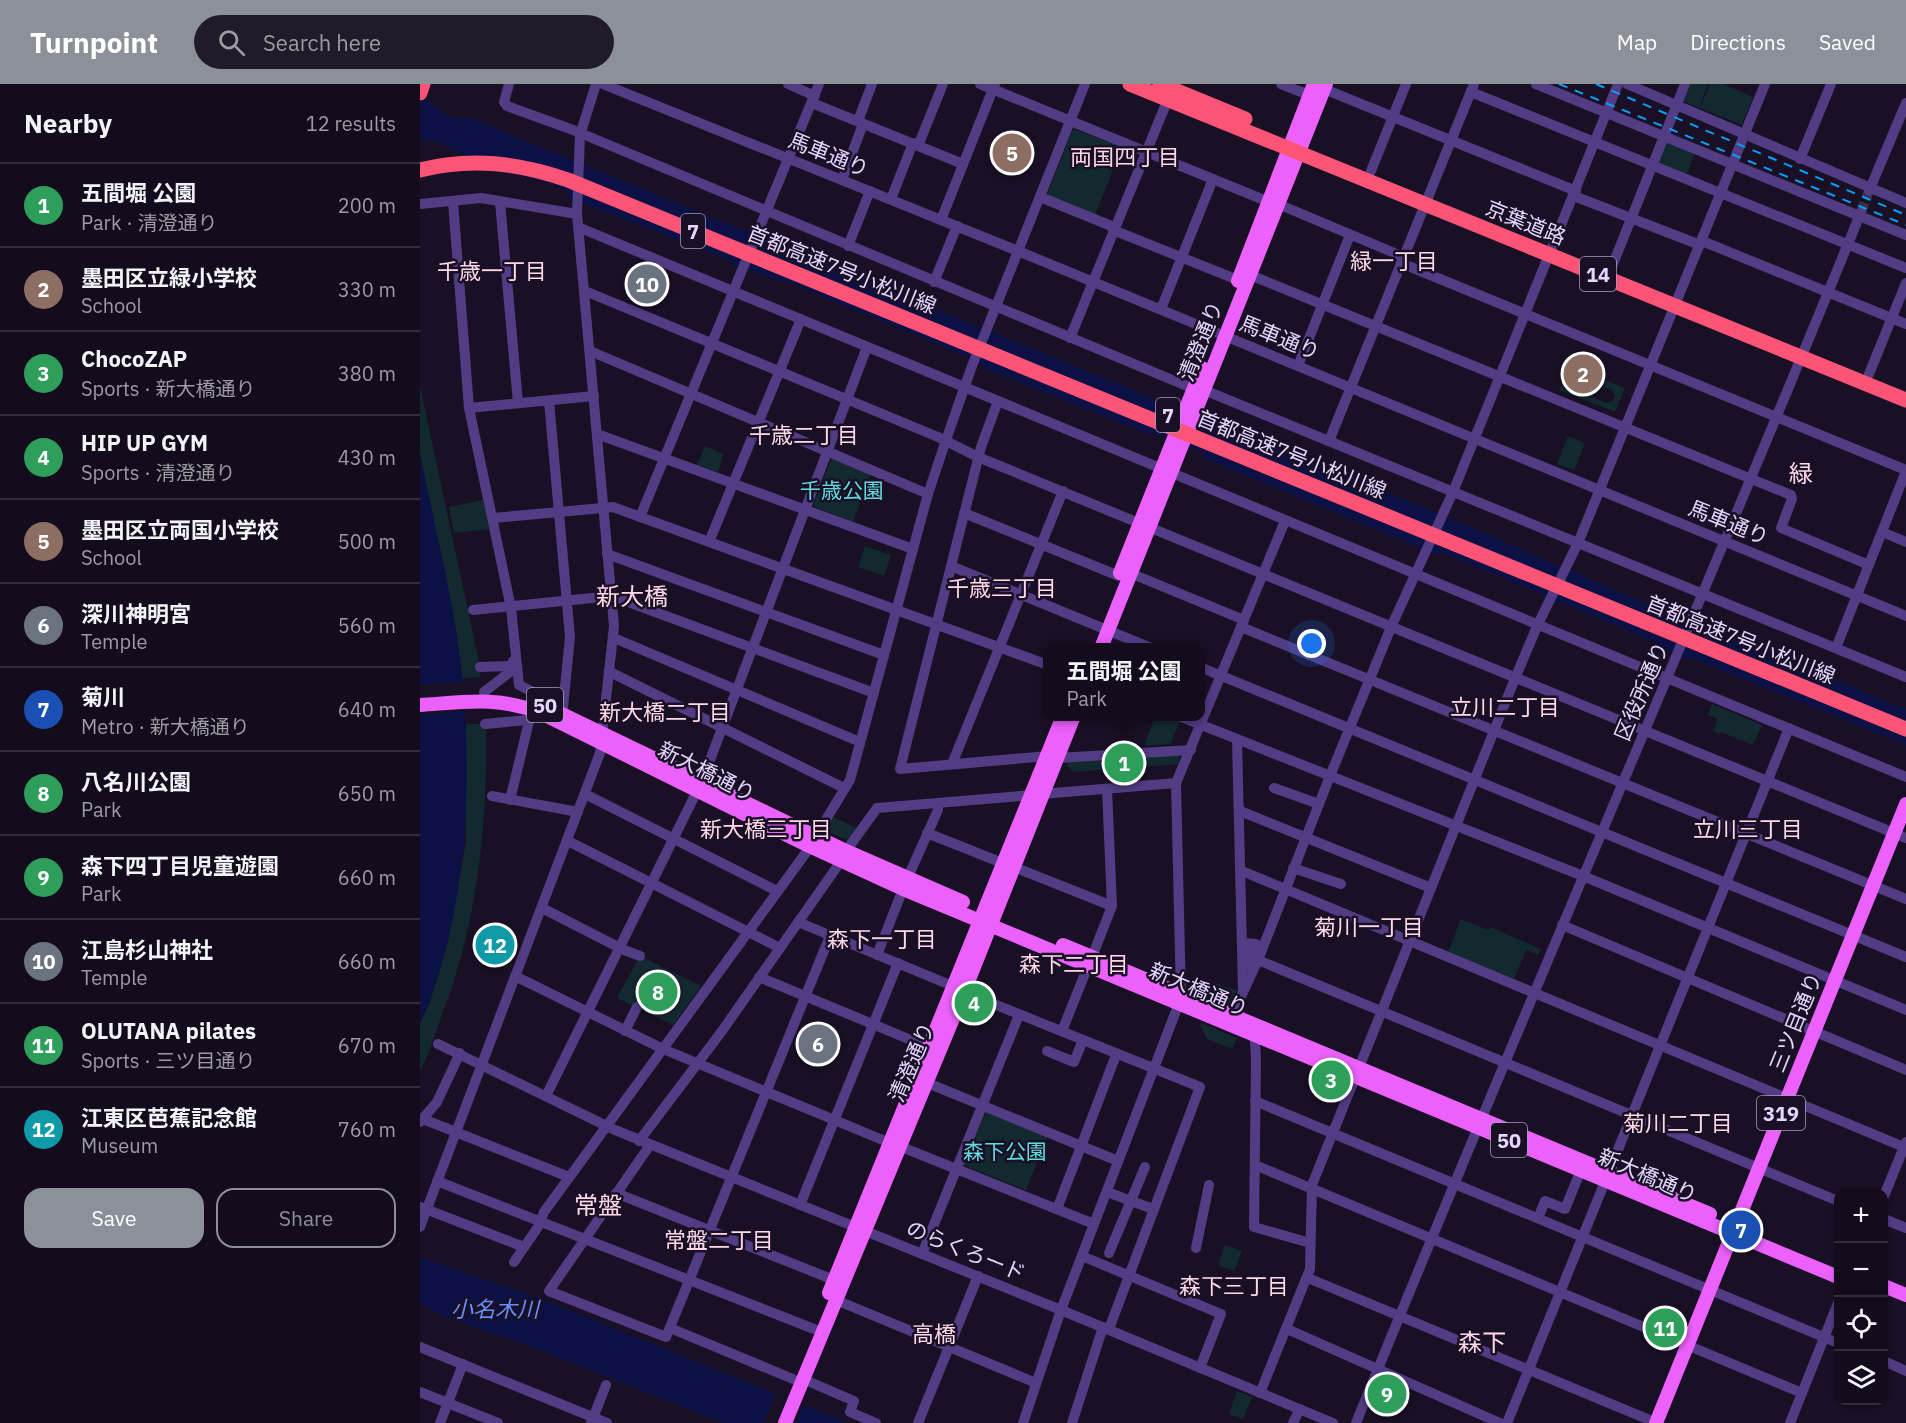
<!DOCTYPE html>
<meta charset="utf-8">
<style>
:root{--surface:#140c1c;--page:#211a29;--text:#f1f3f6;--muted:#9d9ba3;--line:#332c3b;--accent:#8c9099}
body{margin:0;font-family:"IBM Plex Sans","Noto Sans JP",sans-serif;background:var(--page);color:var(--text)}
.controls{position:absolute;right:18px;bottom:18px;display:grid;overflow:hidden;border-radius:12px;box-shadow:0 2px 4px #0004}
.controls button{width:54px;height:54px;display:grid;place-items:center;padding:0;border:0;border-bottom:2px solid var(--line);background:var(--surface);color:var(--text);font:30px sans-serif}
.you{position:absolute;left:892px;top:560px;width:21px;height:21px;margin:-15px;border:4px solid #fff;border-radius:50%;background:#1a73e8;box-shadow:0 0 0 9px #1a73e833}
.badge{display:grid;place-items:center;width:39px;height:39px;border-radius:50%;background:var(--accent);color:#fff;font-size:20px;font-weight:700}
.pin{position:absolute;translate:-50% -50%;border:3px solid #fff;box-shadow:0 2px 6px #0006}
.popup{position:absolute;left:623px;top:559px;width:162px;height:78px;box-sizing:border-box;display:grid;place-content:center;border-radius:12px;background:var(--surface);filter:drop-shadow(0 2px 4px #0005);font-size:20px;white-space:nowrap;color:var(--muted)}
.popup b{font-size:22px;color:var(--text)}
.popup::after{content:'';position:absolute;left:50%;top:100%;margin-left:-12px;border:12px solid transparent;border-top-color:var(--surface)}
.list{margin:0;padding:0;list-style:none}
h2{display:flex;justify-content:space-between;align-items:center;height:78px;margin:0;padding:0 24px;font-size:26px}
h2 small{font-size:20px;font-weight:400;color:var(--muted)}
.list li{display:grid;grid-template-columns:39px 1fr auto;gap:18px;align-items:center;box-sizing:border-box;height:84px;padding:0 24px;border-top:2px solid var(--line)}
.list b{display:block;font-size:22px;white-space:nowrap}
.list p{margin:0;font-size:20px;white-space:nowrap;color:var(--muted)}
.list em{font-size:20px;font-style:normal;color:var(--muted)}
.actions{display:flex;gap:12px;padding:18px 24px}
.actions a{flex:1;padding:14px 0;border:2px solid var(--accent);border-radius:18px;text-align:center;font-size:21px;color:var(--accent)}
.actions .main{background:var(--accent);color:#fff}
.icon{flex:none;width:33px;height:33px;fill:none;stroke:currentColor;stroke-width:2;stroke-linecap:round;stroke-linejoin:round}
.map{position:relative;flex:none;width:1486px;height:1339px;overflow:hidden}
header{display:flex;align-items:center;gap:36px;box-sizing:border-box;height:84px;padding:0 30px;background:var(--accent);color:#fff}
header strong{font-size:28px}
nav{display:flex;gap:33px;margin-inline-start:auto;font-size:21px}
.search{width:420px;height:54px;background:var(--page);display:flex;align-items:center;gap:15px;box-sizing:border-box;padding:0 21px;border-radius:33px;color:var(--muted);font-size:22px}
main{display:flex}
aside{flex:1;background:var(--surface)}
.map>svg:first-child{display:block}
.green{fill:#132930;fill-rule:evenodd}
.water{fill:#0b1144}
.pier{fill:#1a1026}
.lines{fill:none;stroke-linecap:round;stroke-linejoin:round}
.minor-tunnel{stroke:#392e46;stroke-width:10;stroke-dasharray:10 5;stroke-linecap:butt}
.minor{stroke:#523c84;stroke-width:10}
.major{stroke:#ec60fc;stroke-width:14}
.highway{stroke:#fc5477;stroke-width:15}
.rail{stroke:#069ffa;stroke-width:2;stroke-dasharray:9 8;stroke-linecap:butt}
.labels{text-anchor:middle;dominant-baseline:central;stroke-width:5;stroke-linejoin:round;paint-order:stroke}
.shield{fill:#1a1026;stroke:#a99bbd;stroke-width:1.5}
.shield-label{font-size:20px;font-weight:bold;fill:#e6d6fe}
.street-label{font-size:21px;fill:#e6d6fe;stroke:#1a1026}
.park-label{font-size:21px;fill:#63dbde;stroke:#1a1026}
.neighbourhood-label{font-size:22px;fill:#fed8e6;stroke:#1a1026}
.water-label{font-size:22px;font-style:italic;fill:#668efc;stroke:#1a1026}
.quarter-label{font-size:24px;fill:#fed8e6;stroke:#1a1026}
</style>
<header>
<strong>Turnpoint</strong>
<div class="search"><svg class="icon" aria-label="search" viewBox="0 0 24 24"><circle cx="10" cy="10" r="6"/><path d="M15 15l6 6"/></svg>Search here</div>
<nav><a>Map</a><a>Directions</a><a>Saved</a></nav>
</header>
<main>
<aside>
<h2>Nearby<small>12 results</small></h2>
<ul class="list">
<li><span class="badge" style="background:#2e9e5b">1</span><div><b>五間堀 公園</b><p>Park · 清澄通り</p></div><em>200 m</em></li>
<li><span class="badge" style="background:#8d6e63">2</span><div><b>墨田区立緑小学校</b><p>School</p></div><em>330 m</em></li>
<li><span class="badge" style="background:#2e9e5b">3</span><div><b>ChocoZAP</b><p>Sports · 新大橋通り</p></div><em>380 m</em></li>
<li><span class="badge" style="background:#2e9e5b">4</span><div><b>HIP UP GYM</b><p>Sports · 清澄通り</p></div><em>430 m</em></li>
<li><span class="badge" style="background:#8d6e63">5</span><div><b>墨田区立両国小学校</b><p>School</p></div><em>500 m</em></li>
<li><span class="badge" style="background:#6b7280">6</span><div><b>深川神明宮</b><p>Temple</p></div><em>560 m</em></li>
<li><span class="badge" style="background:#1a4fb4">7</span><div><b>菊川</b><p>Metro · 新大橋通り</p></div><em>640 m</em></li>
<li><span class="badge" style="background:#2e9e5b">8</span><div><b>八名川公園</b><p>Park</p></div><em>650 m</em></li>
<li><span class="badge" style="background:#2e9e5b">9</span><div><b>森下四丁目児童遊園</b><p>Park</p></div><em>660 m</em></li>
<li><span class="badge" style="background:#6b7280">10</span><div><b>江島杉山神社</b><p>Temple</p></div><em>660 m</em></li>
<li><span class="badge" style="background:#2e9e5b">11</span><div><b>OLUTANA pilates</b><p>Sports · 三ツ目通り</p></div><em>670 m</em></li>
<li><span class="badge" style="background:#0f9aa8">12</span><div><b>江東区芭蕉記念館</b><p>Museum</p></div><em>760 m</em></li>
</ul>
<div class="actions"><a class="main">Save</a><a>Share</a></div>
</aside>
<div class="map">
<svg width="1486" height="1339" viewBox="0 0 1486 1339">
<rect width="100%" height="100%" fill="#1a1026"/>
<g class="green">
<polygon points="1270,0 1288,0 1279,24 1263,17"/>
<polygon points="1290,0 1303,0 1333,13 1322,41 1280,24"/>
<polygon points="653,45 702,63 675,131 626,113"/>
<polygon points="1246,57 1275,69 1266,92 1237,80"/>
<path d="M 1149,282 L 1205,304 L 1195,328 L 1139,306 ZM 1157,291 L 1192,306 L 1195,312 L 1193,317 L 1187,319 L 1151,304 L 1149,296 Z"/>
<polygon points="0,302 60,583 60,593 42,594 35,544 0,370"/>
<polygon points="1148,352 1165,359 1154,386 1137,380"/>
<polygon points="285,362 303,370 298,388 277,381"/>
<polygon points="412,374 451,390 433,438 393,422"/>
<polygon points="63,416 69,445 34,449 29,423"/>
<polygon points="445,462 471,471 464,492 438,483"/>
<polygon points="1292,620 1342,641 1333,661 1301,648 1300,650 1293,647 1298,635 1288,631"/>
<polygon points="735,633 747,633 760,638 750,660 726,662 725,659"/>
<path d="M 45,640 L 65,640 L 66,649 C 67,746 57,840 22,931 C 15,949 10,969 0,986 L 0,939 L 10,918 L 28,858 L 46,758 Z"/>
<polygon points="759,670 759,680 654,688 647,682 648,677"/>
<polygon points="413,733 437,744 427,756 404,746"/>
<polygon points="1041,835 1068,846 1070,843 1121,865 1118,871 1106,866 1094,895 1028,868"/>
<polygon points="220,872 281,902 253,941 197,914"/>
<polygon points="795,899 821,908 813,928 792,920"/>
<polygon points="781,939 817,954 812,965 787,955 780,941"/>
<polygon points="566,1028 627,1053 606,1106 543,1081"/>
<polygon points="805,1161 822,1167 814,1187 798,1181"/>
<polygon points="963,1293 978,1300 975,1330 952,1320"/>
<polygon points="817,1307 832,1313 823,1335 809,1330"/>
</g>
<g class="water">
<path d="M 0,5 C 9,20 30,39 48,33 L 325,147 L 326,145 L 347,156 L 747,320 L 755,326 L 795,341 L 796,338 L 1075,453 L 1151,488 L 1158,487 L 1157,489 L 1259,534 L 1262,529 L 1286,539 L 1286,543 L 1486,625 L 1486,665 L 1485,661 L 1271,574 L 1269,576 L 1245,566 L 1246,563 L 1140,518 L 1138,520 L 1119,509 L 1019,468 L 1017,471 L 783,374 L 784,370 C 767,361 750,354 732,349 L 731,351 L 563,284 L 564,282 L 540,270 L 372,200 L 311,181 L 312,177 L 148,114 L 147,107 L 125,98 L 75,86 L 18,58 L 0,56 Z"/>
<path d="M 0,370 C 16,450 38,531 44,612 C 52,717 44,843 0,939 Z"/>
<polygon points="0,1173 122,1215 428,1339 303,1339 125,1268 19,1230 0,1218"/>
</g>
<g class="pier">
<polygon points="45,598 47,627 0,631 0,601"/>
<polygon points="356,1309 384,1319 376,1339 344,1339"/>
</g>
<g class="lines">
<polyline class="minor-tunnel" points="1441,128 1449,107"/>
<g class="minor">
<polyline points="89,0 84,18 87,22 153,46 774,305 784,306 1486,593"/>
<polyline points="183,0 598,167 1486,532"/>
<polyline points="368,0 395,12"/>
<polyline points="560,0 849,118"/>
<polyline points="861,0 889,11"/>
<polyline points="1116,0 1486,151"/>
<polyline points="1207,0 1486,119"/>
<polyline points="904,5 1156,107"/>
<polyline points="1051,8 1486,184"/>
<polyline points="392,19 543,80"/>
<polyline points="438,37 452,0"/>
<polyline points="498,62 523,0"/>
<polyline points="1380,75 1411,0"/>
<polyline points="951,87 986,0"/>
<polyline points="422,96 443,40"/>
<polyline points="1449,107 1486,19"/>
<polyline points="1154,112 1280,161"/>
<polyline points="620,113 689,141 698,148 818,196"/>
<polyline points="471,115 493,59"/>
<polyline points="33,118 49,324 91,524 99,601 143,623 144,629"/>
<polyline points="80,118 98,319"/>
<polyline points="0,120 61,114 157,130"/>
<polyline points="858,120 984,173"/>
<polyline points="521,136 575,0"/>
<polyline points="158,143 1486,693"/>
<polyline points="1282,157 1486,240"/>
<polyline points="428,162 450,107"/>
<polyline points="981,179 1486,386"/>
<polyline points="1191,185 1265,0"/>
<polyline points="830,191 1371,411 1372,415 1361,444 1449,481"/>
<polyline points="514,198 537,142"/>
<polyline points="165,207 518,353 558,373 1486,754"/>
<polyline points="741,225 793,95"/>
<polyline points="650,254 748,15"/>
<polyline points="170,267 508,410"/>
<polyline points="878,282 930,151"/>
<polyline points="1449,290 1486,199"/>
<polyline points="129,317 150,553 143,623"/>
<polyline points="578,317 561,363 480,685 628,672"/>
<polyline points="49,324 174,312"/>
<polyline points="177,350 493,465"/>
<polyline points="909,357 1054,0"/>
<polyline points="544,429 699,492"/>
<polyline points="220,433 399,0"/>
<polyline points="73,434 193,423 628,581"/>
<polyline points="1462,448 1486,458"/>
<polyline points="289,458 381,235"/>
<polyline points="187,470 464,571"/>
<polyline points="531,482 731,564"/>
<polyline points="710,489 824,536"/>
<polyline points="53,526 192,512 454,609"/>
<polyline points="821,543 1486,815"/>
<polyline points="194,554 440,658"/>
<polyline points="1416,564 1486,387"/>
<polyline points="60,583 92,582"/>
<polyline points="780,583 1486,873"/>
<polyline points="190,588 424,704"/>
<polyline points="64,608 90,588 93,577"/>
<polyline points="759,632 1163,792 1486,926"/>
<polyline points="65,640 107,636"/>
<polyline points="817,656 823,907"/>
<polyline points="638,674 771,666"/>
<polyline points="532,680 643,407"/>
<polyline points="854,704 899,720"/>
<polyline points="165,710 357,807"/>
<polyline points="622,710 756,699"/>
<polyline points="72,712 158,728"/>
<polyline points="90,716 112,625"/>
<polyline points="820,727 1011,804"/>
<polyline points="507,749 585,780"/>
<polyline points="148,757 360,864"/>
<polyline points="426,767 457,724 612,711"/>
<polyline points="594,783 692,822"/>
<polyline points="873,784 921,800"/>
<polyline points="822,787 1486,1064"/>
<polyline points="488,793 518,726 518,720"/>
<polyline points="122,824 200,864"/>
<polyline points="378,838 535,903"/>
<polyline points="1142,841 1486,986"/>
<polygon points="825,859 836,860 826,881"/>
<polyline points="204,866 220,872"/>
<polyline points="457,871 483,805"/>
<polyline points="672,873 692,822 687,705"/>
<polyline points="838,876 1418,1117"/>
<polyline points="95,892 243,965 470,1059"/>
<polyline points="339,893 503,961 512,958"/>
<polyline points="544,908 780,1003 689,1245"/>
<polyline points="813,930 838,876 910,692 972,541 1033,408 1198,0"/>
<polyline points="205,947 217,923"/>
<polyline points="642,947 668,882"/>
<polyline points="832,950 835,957 836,977 834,1143 890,1159"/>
<polyline points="18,960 195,1046 641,1226 913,1339"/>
<polyline points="627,967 654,978 663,956"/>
<polyline points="505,998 698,1077"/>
<polyline points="126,1012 282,697 447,263"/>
<polyline points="835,1017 1418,1259"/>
<polyline points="3,1035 149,1093"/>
<polyline points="0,1038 17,1018 40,969"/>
<polyline points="219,1057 302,947 421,777"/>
<polyline points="230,1061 129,1207 246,1253 410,852"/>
<polyline points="479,1062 674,1140"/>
<polyline points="835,1081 1382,1309"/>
<polyline points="17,1097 394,1245"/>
<polyline points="687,1108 733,1125"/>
<polyline points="196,1109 414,1196"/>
<polyline points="1464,1112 1486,1058"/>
<polyline points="380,1121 478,879"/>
<polyline points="0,1123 104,1163"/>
<polyline points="637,1125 696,971"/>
<polyline points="1118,1134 1125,1117 1145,1125 1161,1086"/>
<polyline points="1464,1135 1486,1144"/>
<polyline points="0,1143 180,669 194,542 157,130 160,51 176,0"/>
<polyline points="776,1164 789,1101"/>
<polyline points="689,1169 725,1083"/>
<polyline points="502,1170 599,931"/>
<polyline points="662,1172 801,1230 780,1284"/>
<polyline points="94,1178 118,1143 124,1128 385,770 430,696 508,410 526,356 552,282 665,0"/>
<polyline points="888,1194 1237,1339"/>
<polyline points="416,1216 616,1299"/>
<polyline points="250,1244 373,1295"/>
<polyline points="867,1245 1080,1339"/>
<polyline points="0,1263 187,1339"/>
<polyline points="1464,1277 1486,1287"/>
<polyline points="383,1295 434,1317 430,1328 456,1339"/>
<polyline points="0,1308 78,1339"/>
<polyline points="840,1309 890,1185 892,1101 1096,592 1118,540 1158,459 1345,0"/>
<polyline points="20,1339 43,1280"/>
<polyline points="171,1339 186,1301"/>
<polyline points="498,1339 558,1192"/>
<polyline points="603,1339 641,1226 761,914 756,699 865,437"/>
<polyline points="652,1339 683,1243"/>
<polyline points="873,1339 880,1325"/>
<path d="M 936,1339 C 1100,934 1276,533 1441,128"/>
<polyline points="1087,1339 1369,644"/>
<polyline points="1370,1339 1418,1219"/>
</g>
<g class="major">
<polyline points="818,197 894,0"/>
<polyline points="700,489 782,284"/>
<polyline points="681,564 906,0"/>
<polyline points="117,618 426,767 543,818"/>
<path d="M 0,621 C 45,618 78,612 121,629 L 389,762 L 483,805 L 1418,1193"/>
<polyline points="643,861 1290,1130"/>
<polyline points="1464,1202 1486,1211"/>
<polyline points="409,1209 643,632"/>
<polyline points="365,1339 544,908 654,632"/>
<polyline points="1236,1339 1486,720"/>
</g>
<g class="highway">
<polyline points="710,0 1486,316"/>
<polyline points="740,0 825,35"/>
<polyline points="0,9 3,0"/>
<path d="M 0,86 C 51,73 99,79 148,96 L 1486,645"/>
</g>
<g class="rail">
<polyline points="1139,0 1486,141"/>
<polyline points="1176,0 1486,131"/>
</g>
</g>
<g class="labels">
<g class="shield">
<rect x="261" y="130" width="24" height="34" rx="4.5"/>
<rect x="1160" y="173" width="36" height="34" rx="4.5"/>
<rect x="736" y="314" width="24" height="34" rx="4.5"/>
<rect x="107" y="604" width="36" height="34" rx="4.5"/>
<rect x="1337" y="1012" width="48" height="34" rx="4.5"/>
<rect x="1071" y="1039" width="36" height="34" rx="4.5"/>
</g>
<g class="shield-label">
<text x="273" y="147">7</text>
<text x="1178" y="190">14</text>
<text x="748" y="331">7</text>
<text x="125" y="621">50</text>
<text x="1361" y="1029">319</text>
<text x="1089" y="1056">50</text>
</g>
<g class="street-label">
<text transform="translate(409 70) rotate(22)">馬車通り</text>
<text transform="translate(1106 138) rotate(22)">京葉道路</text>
<text transform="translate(422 185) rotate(22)">首都高速7号小松川線</text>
<text transform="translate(860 253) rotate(22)">馬車通り</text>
<text transform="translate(780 257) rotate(-68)">清澄通り</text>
<text transform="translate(872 370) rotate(22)">首都高速7号小松川線</text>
<text transform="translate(1309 438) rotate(22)">馬車通り</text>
<text transform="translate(1321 555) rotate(22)">首都高速7号小松川線</text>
<text transform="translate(1221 607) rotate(-67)">区役所通り</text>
<text transform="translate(287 687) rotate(27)">新大橋通り</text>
<text transform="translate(779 905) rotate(23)">新大橋通り</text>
<text transform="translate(1375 938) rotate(-68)">三ツ目通り</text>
<text transform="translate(491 978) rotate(-67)">清澄通り</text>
<text transform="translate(1228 1091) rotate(23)">新大橋通り</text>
<text transform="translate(546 1166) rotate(22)">のらくろード</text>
</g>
<g class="park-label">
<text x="422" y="406">千歳公園</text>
<text x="585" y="1067">森下公園</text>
</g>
<g class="neighbourhood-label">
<text x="705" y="72">両国四丁目</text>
<text x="974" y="176">緑一丁目</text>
<text x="72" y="186">千歳一丁目</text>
<text x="384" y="350">千歳二丁目</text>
<text x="582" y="503">千歳三丁目</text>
<text x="1085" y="622">立川二丁目</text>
<text x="245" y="627">新大橋二丁目</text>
<text x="346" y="744">新大橋三丁目</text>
<text x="1328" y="744">立川三丁目</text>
<text x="949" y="842">菊川一丁目</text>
<text x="462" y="854">森下一丁目</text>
<text x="654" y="879">森下二丁目</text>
<text x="1258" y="1038">菊川二丁目</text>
<text x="299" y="1155">常盤二丁目</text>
<text x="814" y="1201">森下三丁目</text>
<text x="514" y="1249">高橋</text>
</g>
<g class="water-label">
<text x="75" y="1224">小名木川</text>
</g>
<g class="quarter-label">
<text x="1381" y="389">緑</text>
<text x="212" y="512">新大橋</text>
<text x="178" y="1121">常盤</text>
<text x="1062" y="1258">森下</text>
</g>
</g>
</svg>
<div class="controls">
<button>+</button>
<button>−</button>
<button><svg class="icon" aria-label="locate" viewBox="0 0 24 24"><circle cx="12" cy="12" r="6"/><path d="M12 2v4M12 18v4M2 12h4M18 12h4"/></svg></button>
<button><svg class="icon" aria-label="layers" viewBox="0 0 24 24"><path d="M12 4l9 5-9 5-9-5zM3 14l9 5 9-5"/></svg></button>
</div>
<div class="you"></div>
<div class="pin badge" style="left:704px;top:679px;background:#2e9e5b">1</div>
<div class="popup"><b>五間堀 公園</b>Park</div>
<div class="pin badge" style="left:1163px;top:290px;background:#8d6e63">2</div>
<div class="pin badge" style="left:911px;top:996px;background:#2e9e5b">3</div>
<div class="pin badge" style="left:554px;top:919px;background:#2e9e5b">4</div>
<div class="pin badge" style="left:592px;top:69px;background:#8d6e63">5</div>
<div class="pin badge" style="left:398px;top:960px;background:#6b7280">6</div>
<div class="pin badge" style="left:1321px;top:1146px;background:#1a4fb4">7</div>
<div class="pin badge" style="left:238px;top:908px;background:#2e9e5b">8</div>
<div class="pin badge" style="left:967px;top:1310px;background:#2e9e5b">9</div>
<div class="pin badge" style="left:227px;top:200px;background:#6b7280">10</div>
<div class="pin badge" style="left:1245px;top:1244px;background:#2e9e5b">11</div>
<div class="pin badge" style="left:75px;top:861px;background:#0f9aa8">12</div>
</div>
</main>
